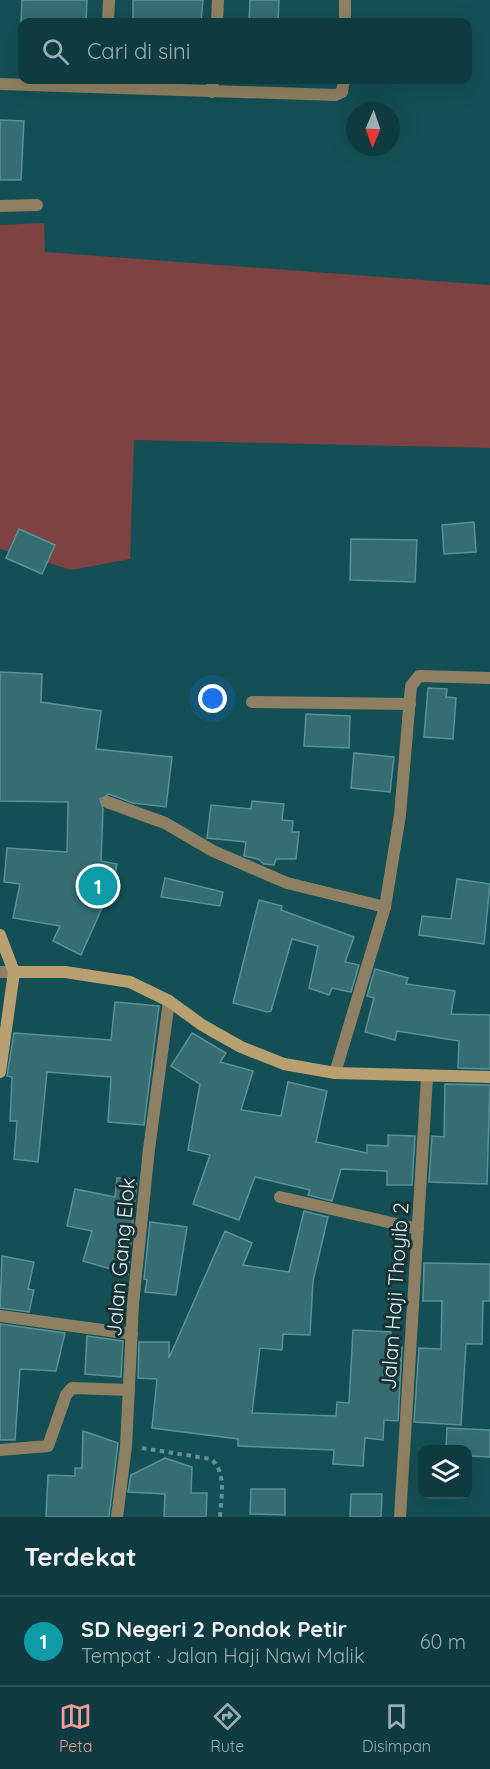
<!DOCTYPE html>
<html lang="id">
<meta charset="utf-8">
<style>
:root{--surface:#0e3b3f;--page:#1c464a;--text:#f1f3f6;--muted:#9badb0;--line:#2e5559;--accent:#f59b98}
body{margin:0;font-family:Quicksand,sans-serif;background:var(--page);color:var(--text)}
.controls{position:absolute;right:18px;bottom:18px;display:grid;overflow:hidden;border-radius:12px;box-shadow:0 6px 24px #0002}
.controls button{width:54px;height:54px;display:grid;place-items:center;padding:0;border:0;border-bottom:2px solid var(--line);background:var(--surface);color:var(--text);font:30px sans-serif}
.compass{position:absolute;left:346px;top:102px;width:54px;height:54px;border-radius:50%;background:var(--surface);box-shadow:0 6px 24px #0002;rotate:182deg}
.you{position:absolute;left:213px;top:699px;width:21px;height:21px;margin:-15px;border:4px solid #fff;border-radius:50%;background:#1a73e8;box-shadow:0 0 0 9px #1a73e833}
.badge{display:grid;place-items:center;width:39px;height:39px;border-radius:50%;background:var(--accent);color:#fff;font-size:20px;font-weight:700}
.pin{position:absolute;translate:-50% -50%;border:3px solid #fff;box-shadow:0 2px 6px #0006}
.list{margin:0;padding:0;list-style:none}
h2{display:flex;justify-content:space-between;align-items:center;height:78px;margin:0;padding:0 24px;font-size:26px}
h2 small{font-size:20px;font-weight:400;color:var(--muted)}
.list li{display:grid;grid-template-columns:39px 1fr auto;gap:18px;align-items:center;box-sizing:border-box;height:90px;padding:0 24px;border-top:2px solid var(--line)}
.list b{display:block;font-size:22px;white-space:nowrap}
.list p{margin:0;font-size:20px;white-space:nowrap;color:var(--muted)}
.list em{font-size:20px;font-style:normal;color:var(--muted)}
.icon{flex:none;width:33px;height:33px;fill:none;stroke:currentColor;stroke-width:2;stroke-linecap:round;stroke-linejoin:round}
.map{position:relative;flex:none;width:490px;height:1517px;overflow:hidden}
.search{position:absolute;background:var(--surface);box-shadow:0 6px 24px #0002;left:18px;right:18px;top:18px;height:66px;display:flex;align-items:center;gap:15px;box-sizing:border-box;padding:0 21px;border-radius:12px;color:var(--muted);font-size:22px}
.sheet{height:168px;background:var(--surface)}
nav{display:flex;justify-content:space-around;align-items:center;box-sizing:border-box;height:84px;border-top:2px solid var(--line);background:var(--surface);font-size:16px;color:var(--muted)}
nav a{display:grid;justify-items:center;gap:3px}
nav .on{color:var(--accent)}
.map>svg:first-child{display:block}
.green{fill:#7d4241}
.building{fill:#356d72;stroke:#5a9297;stroke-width:1.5}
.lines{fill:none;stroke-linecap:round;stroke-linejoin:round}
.path{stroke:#639296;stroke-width:4;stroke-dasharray:4.5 4.5;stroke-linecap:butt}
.street{stroke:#908063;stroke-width:12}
.secondary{stroke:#b9a071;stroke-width:12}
.labels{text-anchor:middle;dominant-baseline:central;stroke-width:6;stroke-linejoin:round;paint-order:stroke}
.street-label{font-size:21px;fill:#dcf9fb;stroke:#193133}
</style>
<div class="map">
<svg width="490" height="1517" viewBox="0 0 490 1517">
<rect width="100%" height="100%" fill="#134f54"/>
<polygon class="green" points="44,223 45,252 490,285 490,448 134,440 130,559 72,570 0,549 0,225"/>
<g class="building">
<polygon points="22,0 87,0 86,22 21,22"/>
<polygon points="133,0 203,0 201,22 133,22"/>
<polygon points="250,0 279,0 278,22 249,22"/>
<polygon points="0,120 24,121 21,180 0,180"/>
<polygon points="474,522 476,552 444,554 442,525"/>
<polygon points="19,529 55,545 42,574 6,558"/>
<polygon points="351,539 417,540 415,582 350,580"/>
<polygon points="0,672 42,674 41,702 101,711 96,749 172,757 166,807 133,803 109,794 100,799 103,809 101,861 117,864 114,879 117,880 113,900 106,899 81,955 53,941 60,926 13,918 20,884 4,882 7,848 67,852 68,802 0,801"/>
<polygon points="428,688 447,689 446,697 456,698 453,739 424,737"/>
<polygon points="306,714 350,716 349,748 304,746"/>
<polygon points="354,753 394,757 390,792 351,788"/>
<polygon points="252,801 284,804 282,820 293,821 292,832 299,832 296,859 276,859 274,865 264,864 258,859 244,856 246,842 207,838 211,805 251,809"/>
<polygon points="165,878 223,892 220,906 161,897"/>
<polygon points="457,879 490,884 484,944 419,935 422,916 451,919"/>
<polygon points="259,900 282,906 281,910 354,937 345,962 359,965 351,992 332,988 329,995 309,988 318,946 292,939 271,1011 267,1012 233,1003"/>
<polygon points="375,969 408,978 406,984 455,991 451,1014 490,1015 490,1069 458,1068 459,1041 397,1031 395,1040 365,1032 374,998 367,996"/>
<polygon points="115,1002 159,1006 144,1125 108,1122 111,1077 47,1072 38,1162 14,1159 17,1121 10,1121 12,1077 7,1076 14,1033 111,1040"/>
<polygon points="192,1033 226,1053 220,1062 253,1071 241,1110 281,1116 288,1082 327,1091 316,1142 367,1153 367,1145 388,1146 388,1135 415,1136 412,1185 387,1185 387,1171 341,1169 332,1201 308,1195 310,1190 255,1177 239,1220 193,1204 210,1155 188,1150 200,1084 171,1066"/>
<polygon points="445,1084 490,1085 487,1184 429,1182 432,1136 444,1137"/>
<polygon points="117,1178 137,1179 128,1274 83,1261 92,1231 67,1226 75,1189 115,1197"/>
<polygon points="304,1211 328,1217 313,1281 310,1335 283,1334 282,1350 260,1348 252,1413 336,1416 337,1402 349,1403 353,1330 391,1332 390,1347 402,1347 398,1421 384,1420 383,1440 365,1438 363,1466 333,1464 334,1450 238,1446 238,1439 152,1428 157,1379 138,1378 139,1342 169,1342 169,1358 225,1231 252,1243 243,1265 289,1272"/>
<polygon points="150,1222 187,1227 176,1295 145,1292 147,1280 144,1279"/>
<polygon points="2,1256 34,1262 28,1289 34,1290 29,1312 0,1308"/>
<polygon points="424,1263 490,1264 490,1301 483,1301 482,1344 466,1344 461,1425 414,1422 419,1348 441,1349 442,1301 423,1301"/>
<polygon points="0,1324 65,1333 56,1371 20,1369 15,1440 0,1440"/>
<polygon points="87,1336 123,1341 121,1377 85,1374"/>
<polygon points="447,1428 490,1430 490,1457 468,1456 468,1449 446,1449"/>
<polygon points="83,1431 118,1443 109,1517 46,1517 48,1475 75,1476 75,1468 82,1468"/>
<polygon points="165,1458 192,1467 191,1493 207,1493 206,1517 164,1517 165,1494 128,1492 131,1475"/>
<polygon points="251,1489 285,1489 285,1515 250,1514"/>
<polygon points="351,1494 382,1494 381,1517 350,1517"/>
</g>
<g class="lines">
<path class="path" d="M 142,1448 L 211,1459 C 227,1472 221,1498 220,1517"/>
<g class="street">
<polyline points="108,22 109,0"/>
<polyline points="217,22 218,0"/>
<polyline points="345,22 345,0"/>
<polyline points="0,84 336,95 342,92 344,80"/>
<polyline points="212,92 213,80"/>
<polyline points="0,206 37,205"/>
<polyline points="252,702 410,704"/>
<polyline points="107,802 165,823 213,851 287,883 385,907"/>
<polyline points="0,972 14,972"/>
<polyline points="335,1073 385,907 400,815 411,686 419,676 490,678"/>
<polyline points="280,1197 418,1229"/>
<polyline points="0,1316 132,1334"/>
<polyline points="0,1450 48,1446 66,1395 72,1388 129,1390"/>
<polyline points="117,1517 126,1446 133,1304 149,1149 169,1001"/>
<polyline points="400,1517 427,1077"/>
</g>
<g class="secondary">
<polyline points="0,935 14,972 0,1072"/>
<polyline points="14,972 65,972 130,982 169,1001 202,1025 241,1047 284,1064 335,1073 490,1077"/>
</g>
</g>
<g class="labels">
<g class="street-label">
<text transform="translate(120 1257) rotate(-85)">Jalan Gang Elok</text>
<text transform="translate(394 1296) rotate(-86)">Jalan Haji Thoyib 2</text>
</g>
</g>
</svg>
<div class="controls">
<button><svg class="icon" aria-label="layers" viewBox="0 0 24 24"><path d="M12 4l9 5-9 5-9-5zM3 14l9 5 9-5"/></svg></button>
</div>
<svg class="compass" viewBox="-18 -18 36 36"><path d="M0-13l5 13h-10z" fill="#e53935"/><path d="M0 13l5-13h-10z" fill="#9badb0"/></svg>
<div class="you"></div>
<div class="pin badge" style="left:98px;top:886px;background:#0f9aa8">1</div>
<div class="search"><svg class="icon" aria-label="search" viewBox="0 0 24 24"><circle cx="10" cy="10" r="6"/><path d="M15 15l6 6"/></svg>Cari di sini</div>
</div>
<section class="sheet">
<h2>Terdekat<small></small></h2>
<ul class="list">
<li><span class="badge" style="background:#0f9aa8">1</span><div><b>SD Negeri 2 Pondok Petir</b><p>Tempat · Jalan Haji Nawi Malik</p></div><em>60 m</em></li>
</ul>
</section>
<nav>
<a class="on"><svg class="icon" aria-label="map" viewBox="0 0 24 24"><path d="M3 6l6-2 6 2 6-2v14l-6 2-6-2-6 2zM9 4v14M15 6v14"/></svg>Peta</a>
<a><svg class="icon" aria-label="directions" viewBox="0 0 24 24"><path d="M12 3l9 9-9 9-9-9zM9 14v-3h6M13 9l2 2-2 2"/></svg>Rute</a>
<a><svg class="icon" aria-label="saved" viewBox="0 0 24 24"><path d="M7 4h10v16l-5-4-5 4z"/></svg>Disimpan</a>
</nav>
